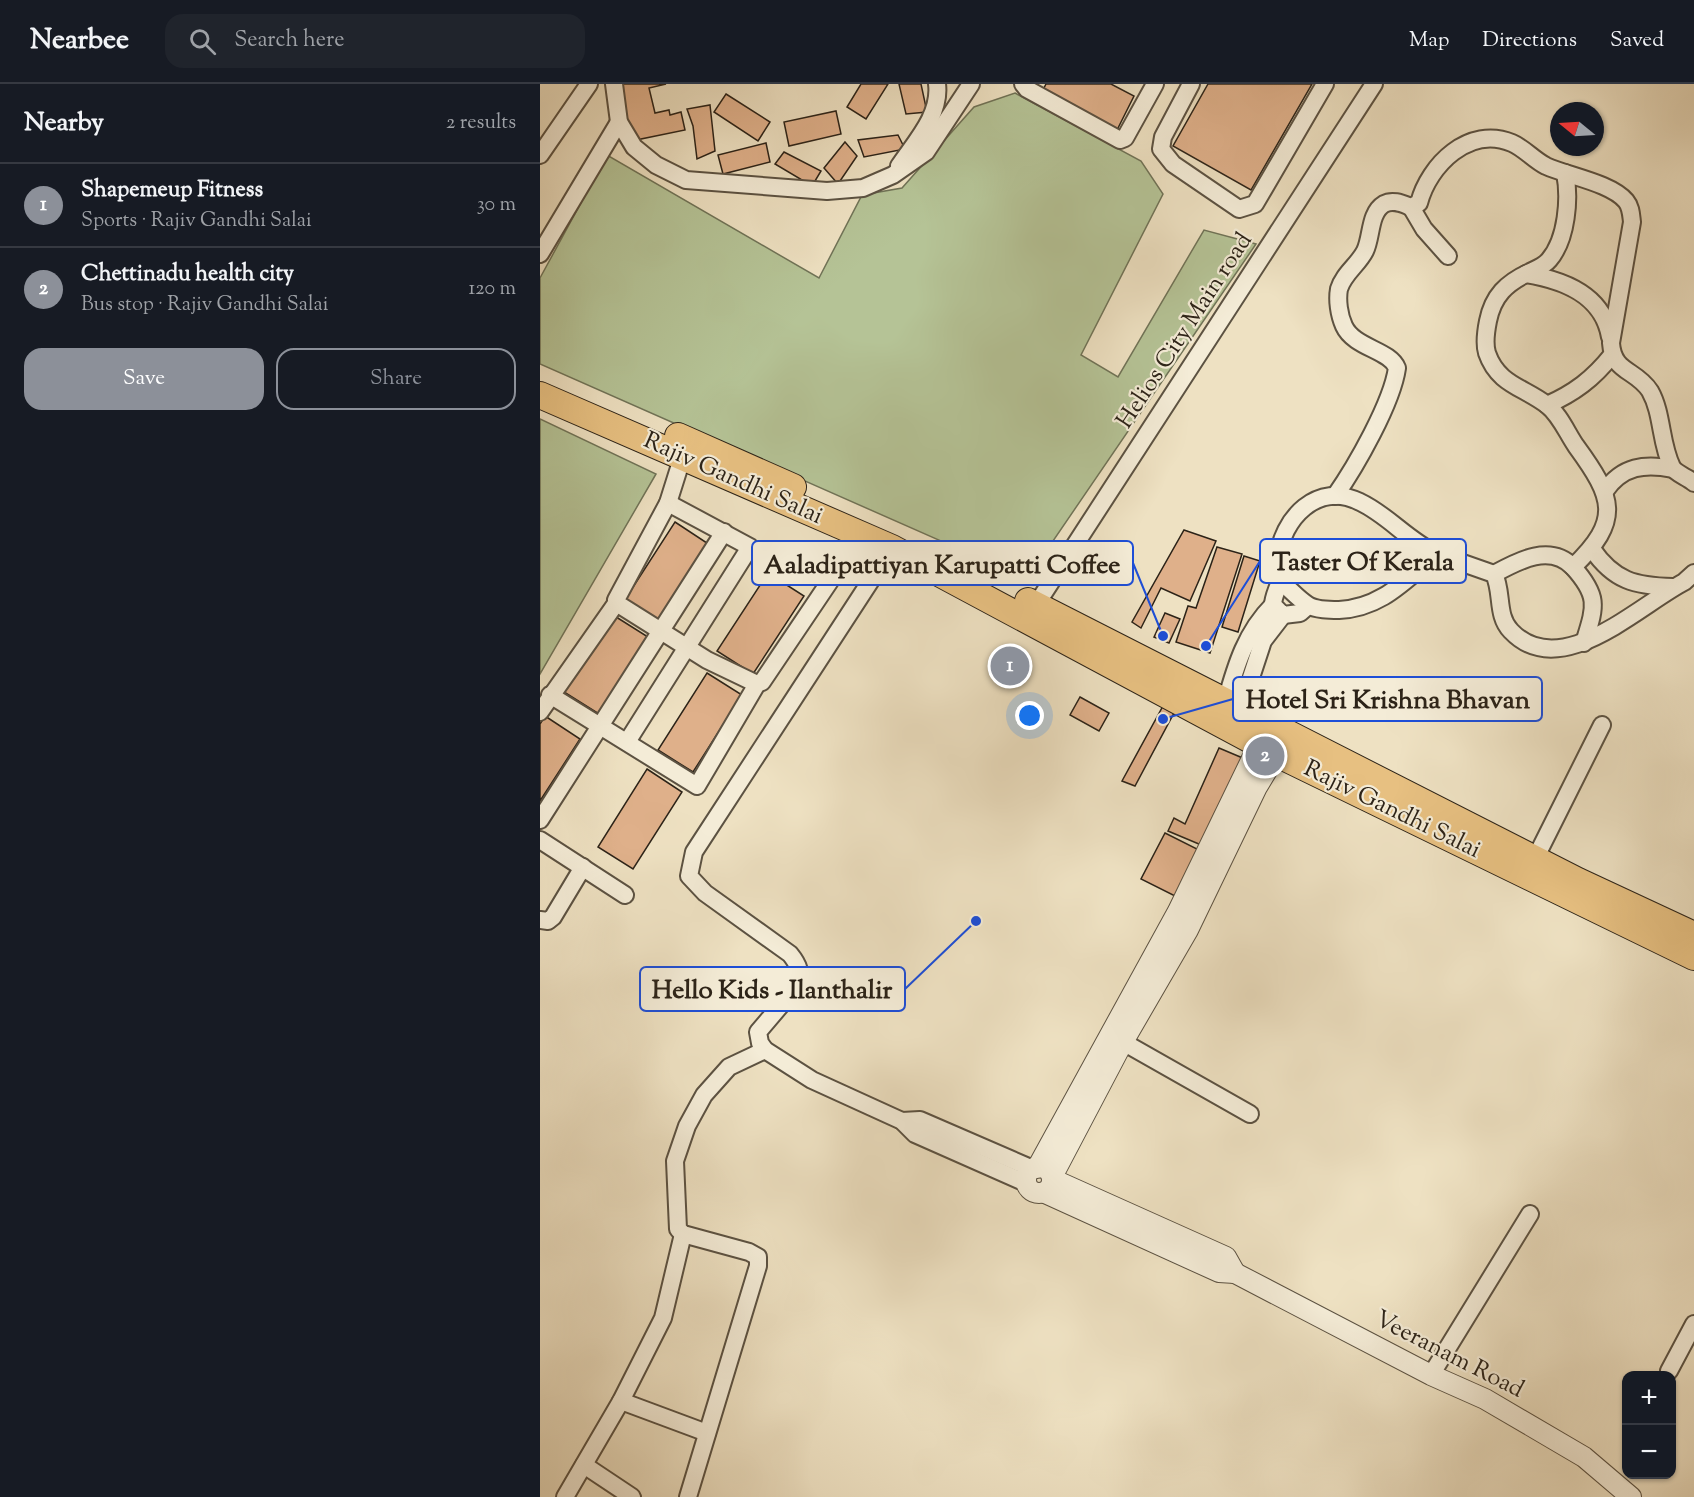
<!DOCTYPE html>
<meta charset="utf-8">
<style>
:root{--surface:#171b24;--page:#20242c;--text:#f1f3f6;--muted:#9ea1a6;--line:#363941;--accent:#8c9099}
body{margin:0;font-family:"Sorts Mill Goudy",serif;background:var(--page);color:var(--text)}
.controls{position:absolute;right:18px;bottom:18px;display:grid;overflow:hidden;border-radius:12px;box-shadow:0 2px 4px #0004}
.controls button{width:54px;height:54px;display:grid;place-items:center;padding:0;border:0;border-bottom:2px solid var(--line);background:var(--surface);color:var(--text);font:30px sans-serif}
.compass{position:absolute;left:1010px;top:18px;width:54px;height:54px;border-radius:50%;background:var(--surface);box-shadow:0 2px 4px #0004;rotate:288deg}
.you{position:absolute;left:490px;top:632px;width:21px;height:21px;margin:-15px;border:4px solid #fff;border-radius:50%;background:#1a73e8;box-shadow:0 0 0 9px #1a73e833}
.badge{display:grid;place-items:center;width:39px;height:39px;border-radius:50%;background:var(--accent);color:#fff;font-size:20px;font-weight:700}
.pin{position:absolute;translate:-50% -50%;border:3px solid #fff;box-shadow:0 2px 6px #0006}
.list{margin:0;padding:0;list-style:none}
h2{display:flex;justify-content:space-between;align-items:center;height:78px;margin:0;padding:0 24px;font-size:26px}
h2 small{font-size:20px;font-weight:400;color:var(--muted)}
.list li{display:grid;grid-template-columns:39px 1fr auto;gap:18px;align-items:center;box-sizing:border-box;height:84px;padding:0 24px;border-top:2px solid var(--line)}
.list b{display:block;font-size:22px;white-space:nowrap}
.list p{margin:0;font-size:20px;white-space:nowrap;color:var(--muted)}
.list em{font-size:20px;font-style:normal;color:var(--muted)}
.actions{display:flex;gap:12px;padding:18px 24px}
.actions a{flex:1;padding:14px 0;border:2px solid var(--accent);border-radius:18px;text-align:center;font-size:21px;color:var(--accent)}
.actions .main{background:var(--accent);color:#fff}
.icon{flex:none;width:33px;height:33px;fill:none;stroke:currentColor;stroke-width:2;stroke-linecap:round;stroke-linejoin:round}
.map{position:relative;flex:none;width:1154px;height:1413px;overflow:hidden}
header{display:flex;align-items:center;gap:36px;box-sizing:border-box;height:84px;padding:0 30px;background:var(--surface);border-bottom:2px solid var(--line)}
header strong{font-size:28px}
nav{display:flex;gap:33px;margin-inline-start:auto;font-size:21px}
.search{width:420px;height:54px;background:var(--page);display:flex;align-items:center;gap:15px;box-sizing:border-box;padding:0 21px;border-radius:18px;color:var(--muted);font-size:22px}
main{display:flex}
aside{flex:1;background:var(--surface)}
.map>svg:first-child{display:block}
.green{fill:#b5c396;stroke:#707357;stroke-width:1.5}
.building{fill:#dfb08a;stroke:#2c2318;stroke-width:1.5}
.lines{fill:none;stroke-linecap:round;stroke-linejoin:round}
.minor-casing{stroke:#5c5242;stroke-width:20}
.tertiary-casing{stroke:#5c5242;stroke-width:22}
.primary-casing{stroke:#2c2318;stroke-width:28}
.minor{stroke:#f4ecd7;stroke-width:16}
.tertiary{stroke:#f4ecd7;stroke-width:20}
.primary{stroke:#e7c081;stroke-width:26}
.labels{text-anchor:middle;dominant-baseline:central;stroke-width:4.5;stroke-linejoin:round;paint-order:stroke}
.street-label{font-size:24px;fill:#2c2318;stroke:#f4ecd7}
.leader{fill:none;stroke:#1d4ed8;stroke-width:2}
.callout-dot{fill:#1d4ed8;stroke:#f4ecd7;stroke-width:2}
.callout{fill:#f4ecd7;stroke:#1d4ed8;stroke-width:2}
.callout-label{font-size:26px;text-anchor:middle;font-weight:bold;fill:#2c2318}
</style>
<header>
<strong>Nearbee</strong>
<div class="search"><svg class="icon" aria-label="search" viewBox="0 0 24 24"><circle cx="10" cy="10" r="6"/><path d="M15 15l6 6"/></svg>Search here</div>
<nav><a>Map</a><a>Directions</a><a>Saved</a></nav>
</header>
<main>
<aside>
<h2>Nearby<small>2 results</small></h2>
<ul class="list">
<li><span class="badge">1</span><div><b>Shapemeup Fitness</b><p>Sports · Rajiv Gandhi Salai</p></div><em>30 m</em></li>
<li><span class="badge">2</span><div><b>Chettinadu health city</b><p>Bus stop · Rajiv Gandhi Salai</p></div><em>120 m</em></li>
</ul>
<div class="actions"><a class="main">Save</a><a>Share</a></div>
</aside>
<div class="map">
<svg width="1154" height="1413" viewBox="0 0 1154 1413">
<rect width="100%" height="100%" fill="#eee1c2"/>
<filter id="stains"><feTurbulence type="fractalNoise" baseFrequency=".00333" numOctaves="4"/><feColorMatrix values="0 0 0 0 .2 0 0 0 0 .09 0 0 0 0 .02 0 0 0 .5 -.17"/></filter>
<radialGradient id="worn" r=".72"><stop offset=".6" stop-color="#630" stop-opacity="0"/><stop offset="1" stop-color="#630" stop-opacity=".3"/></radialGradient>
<g class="green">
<polygon points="475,9 601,77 623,110 541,271 578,293 664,146 716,160 487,495 0,280 0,194 67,71 279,194 322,111 362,104 434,23"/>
<polygon points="0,335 116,390 0,590"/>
</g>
<g class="building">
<polygon points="79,0 126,0 109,4 115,29 129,26 130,31 141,28 145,46 91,57"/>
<polygon points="321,0 348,0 326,35 307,23"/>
<polygon points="359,0 381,0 387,28 366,30"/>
<polygon points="506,0 571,0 594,12 577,46 502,8"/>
<polygon points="668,0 772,0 711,106 633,62"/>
<polygon points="186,10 230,38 218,57 174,28"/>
<polygon points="170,21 175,67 157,75 153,42 147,25"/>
<polygon points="296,27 301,50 249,62 244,38"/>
<polygon points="358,51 365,65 324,73 318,56"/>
<polygon points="305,58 317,72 298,100 284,84"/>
<polygon points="226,59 230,78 183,90 178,71"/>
<polygon points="244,68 281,87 272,102 235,80"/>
<polygon points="135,438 170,461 120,540 84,517"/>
<polygon points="644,446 676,457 650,517 621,504 601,544 592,538"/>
<polygon points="677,463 702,470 670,569 636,558 648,522 656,524"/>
<polygon points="704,472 720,477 698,548 682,543"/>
<polygon points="228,489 264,512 213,590 177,567"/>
<polygon points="625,529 640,535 629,559 614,553"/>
<polygon points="73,531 108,553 59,630 24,608"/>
<polygon points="167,589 202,611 153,688 118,666"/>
<polygon points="540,613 569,629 559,647 530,631"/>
<polygon points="623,622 635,627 595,702 582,697"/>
<polygon points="5,632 40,655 0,717 0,640"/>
<polygon points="679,664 705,675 666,763 628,747 634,734 645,740"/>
<polygon points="107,685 142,708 93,785 58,763"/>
<polygon points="625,749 661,767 637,813 601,795"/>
</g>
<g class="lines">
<defs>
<g id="minor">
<polyline points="74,0 79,38 94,63 116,81 146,96 287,107 323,104 353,91 386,68 431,0"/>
<polyline points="483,0 487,5 580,56 585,54 615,0"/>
<polyline points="651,0 623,53 621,65 633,80 699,125 715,120 785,0"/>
<polyline points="0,71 49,0"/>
<path d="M 359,82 C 375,58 401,31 397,0"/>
<polyline points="871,123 884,145 908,172"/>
<polyline points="0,170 79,38"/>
<path d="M 986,190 C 1024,196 1063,211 1070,253"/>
<path d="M 1007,321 C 1034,309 1053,295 1072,271"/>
<polyline points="145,365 128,419 76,516 78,520 167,576 217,600"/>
<path d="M 1065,407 C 1082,382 1105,379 1133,385"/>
<path d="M 795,412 C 816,382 852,319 857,284 C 850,266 814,264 804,242 C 799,231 797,216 799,205 C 804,189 818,181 825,167 C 832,153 829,129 844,120 C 853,115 863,120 871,123 L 879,119 C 889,81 929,41 972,59 C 984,64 994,76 1006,82 C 1028,92 1071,99 1086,117 C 1091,123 1091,130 1092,138 L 1071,259 C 1073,289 1096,285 1110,307 C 1123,330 1120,359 1132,383 C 1136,390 1148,393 1154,399"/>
<path d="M 352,464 L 154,768 L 149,792 L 165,809 L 250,870 C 259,881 261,888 258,901 L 218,948 L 220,959 L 225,966 L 272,996 L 362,1037 L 375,1050 L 486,1099"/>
<path d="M 1052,465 C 1074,497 1095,502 1133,503"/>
<path d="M 1033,483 C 1060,513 1055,523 1044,559"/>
<path d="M 954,490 C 978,477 1010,459 1033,483 C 1082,436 1074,414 1036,362 C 1027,349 1020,331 1007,321 C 984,303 958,301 947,269 C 944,259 946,247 948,237 C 953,212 966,199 990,188 C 996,185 1004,182 1009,176 C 1027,155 1030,114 1025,89"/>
<path d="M 740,497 C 749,504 758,515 768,521 C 776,526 790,526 799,526 C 842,524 865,496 897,470 L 954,490 C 963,508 956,532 971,547 C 1020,599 1098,522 1144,498 L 1154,489"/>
<polyline points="496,521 834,0"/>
<path d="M 768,522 L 760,529 L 743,531 L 733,521 C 733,512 739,503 740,495 C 740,489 738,483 738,476 C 741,434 778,397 820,418 C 848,431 868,457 897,470"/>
<polyline points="10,611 157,702 217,600 222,598 321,451"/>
<path d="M 686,617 C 696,581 706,548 733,521"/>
<polyline points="701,624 723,557 743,531"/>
<polyline points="0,628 77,518"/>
<polyline points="87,658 210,463 128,419"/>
<polyline points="0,736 184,448"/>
<polyline points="0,756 85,811"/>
<polyline points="995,775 1062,641"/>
<polyline points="0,836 8,837 13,833 43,783"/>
<polyline points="583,958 710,1030"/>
<polyline points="362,1037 380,1036 493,1085"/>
<polyline points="1129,1287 1154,1240"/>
<polyline points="891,1291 990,1130"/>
<polyline points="81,1317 167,1349"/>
<polyline points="44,1381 92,1413"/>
<polyline points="25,1413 81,1317 123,1234 143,1150"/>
<polyline points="148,1413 218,1182 218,1173 209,1168 143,1150 138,1145 135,1077 147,1042 164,1011 189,983 225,966"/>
</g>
<g id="tertiary">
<circle cx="499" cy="1096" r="13"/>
<polyline points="497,1084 638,827 719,660"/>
<polyline points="512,1093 583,958 648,846 717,703 737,670"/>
<polyline points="512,1095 686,1173 695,1189"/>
<polyline points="505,1109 679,1188 695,1189 891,1291 945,1315 1044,1373 1091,1413"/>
</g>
<g id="primary">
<polyline points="0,311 352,464 737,670 1154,873"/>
<polyline points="138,352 253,403"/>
<polyline points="488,517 1038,797 1154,851"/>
</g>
</defs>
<use href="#minor" class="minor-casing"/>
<use href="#tertiary" class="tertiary-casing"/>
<use href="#primary" class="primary-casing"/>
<use href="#minor" class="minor"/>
<use href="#tertiary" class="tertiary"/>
<use href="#primary" class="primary"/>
</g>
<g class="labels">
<g class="street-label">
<text transform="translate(645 247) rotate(-57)">Helios City Main road</text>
<text transform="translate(193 395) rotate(24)">Rajiv Gandhi Salai</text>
<text transform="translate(852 726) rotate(26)">Rajiv Gandhi Salai</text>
<text transform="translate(909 1271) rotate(27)">Veeranam Road</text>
</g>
</g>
<path class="leader" d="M666 562L720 477M623 552L593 479M623 635L693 615M436 837L365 905"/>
<g class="callout-dot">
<circle cx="666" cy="562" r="6"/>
<circle cx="623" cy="552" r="6"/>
<circle cx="623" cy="635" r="6"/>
<circle cx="436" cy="837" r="6"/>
</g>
<g class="callout">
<rect x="720" y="455" width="206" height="44" rx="6"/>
<rect x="212" y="457" width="381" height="44" rx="6"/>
<rect x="693" y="593" width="309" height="44" rx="6"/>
<rect x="100" y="883" width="265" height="44" rx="6"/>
</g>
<g class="callout-label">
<text x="823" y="486">Taster Of Kerala</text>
<text x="402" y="489">Aaladipattiyan Karupatti Coffee</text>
<text x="848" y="624">Hotel Sri Krishna Bhavan</text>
<text x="232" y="914">Hello Kids - Ilanthalir</text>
</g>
<rect width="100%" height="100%" filter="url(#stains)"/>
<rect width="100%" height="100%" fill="url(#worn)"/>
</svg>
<div class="controls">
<button>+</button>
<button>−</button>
</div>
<svg class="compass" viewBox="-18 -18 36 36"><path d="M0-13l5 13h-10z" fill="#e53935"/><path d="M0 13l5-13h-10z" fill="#9ea1a6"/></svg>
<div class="you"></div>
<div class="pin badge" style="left:470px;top:582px">1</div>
<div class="pin badge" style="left:725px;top:672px">2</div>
</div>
</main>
